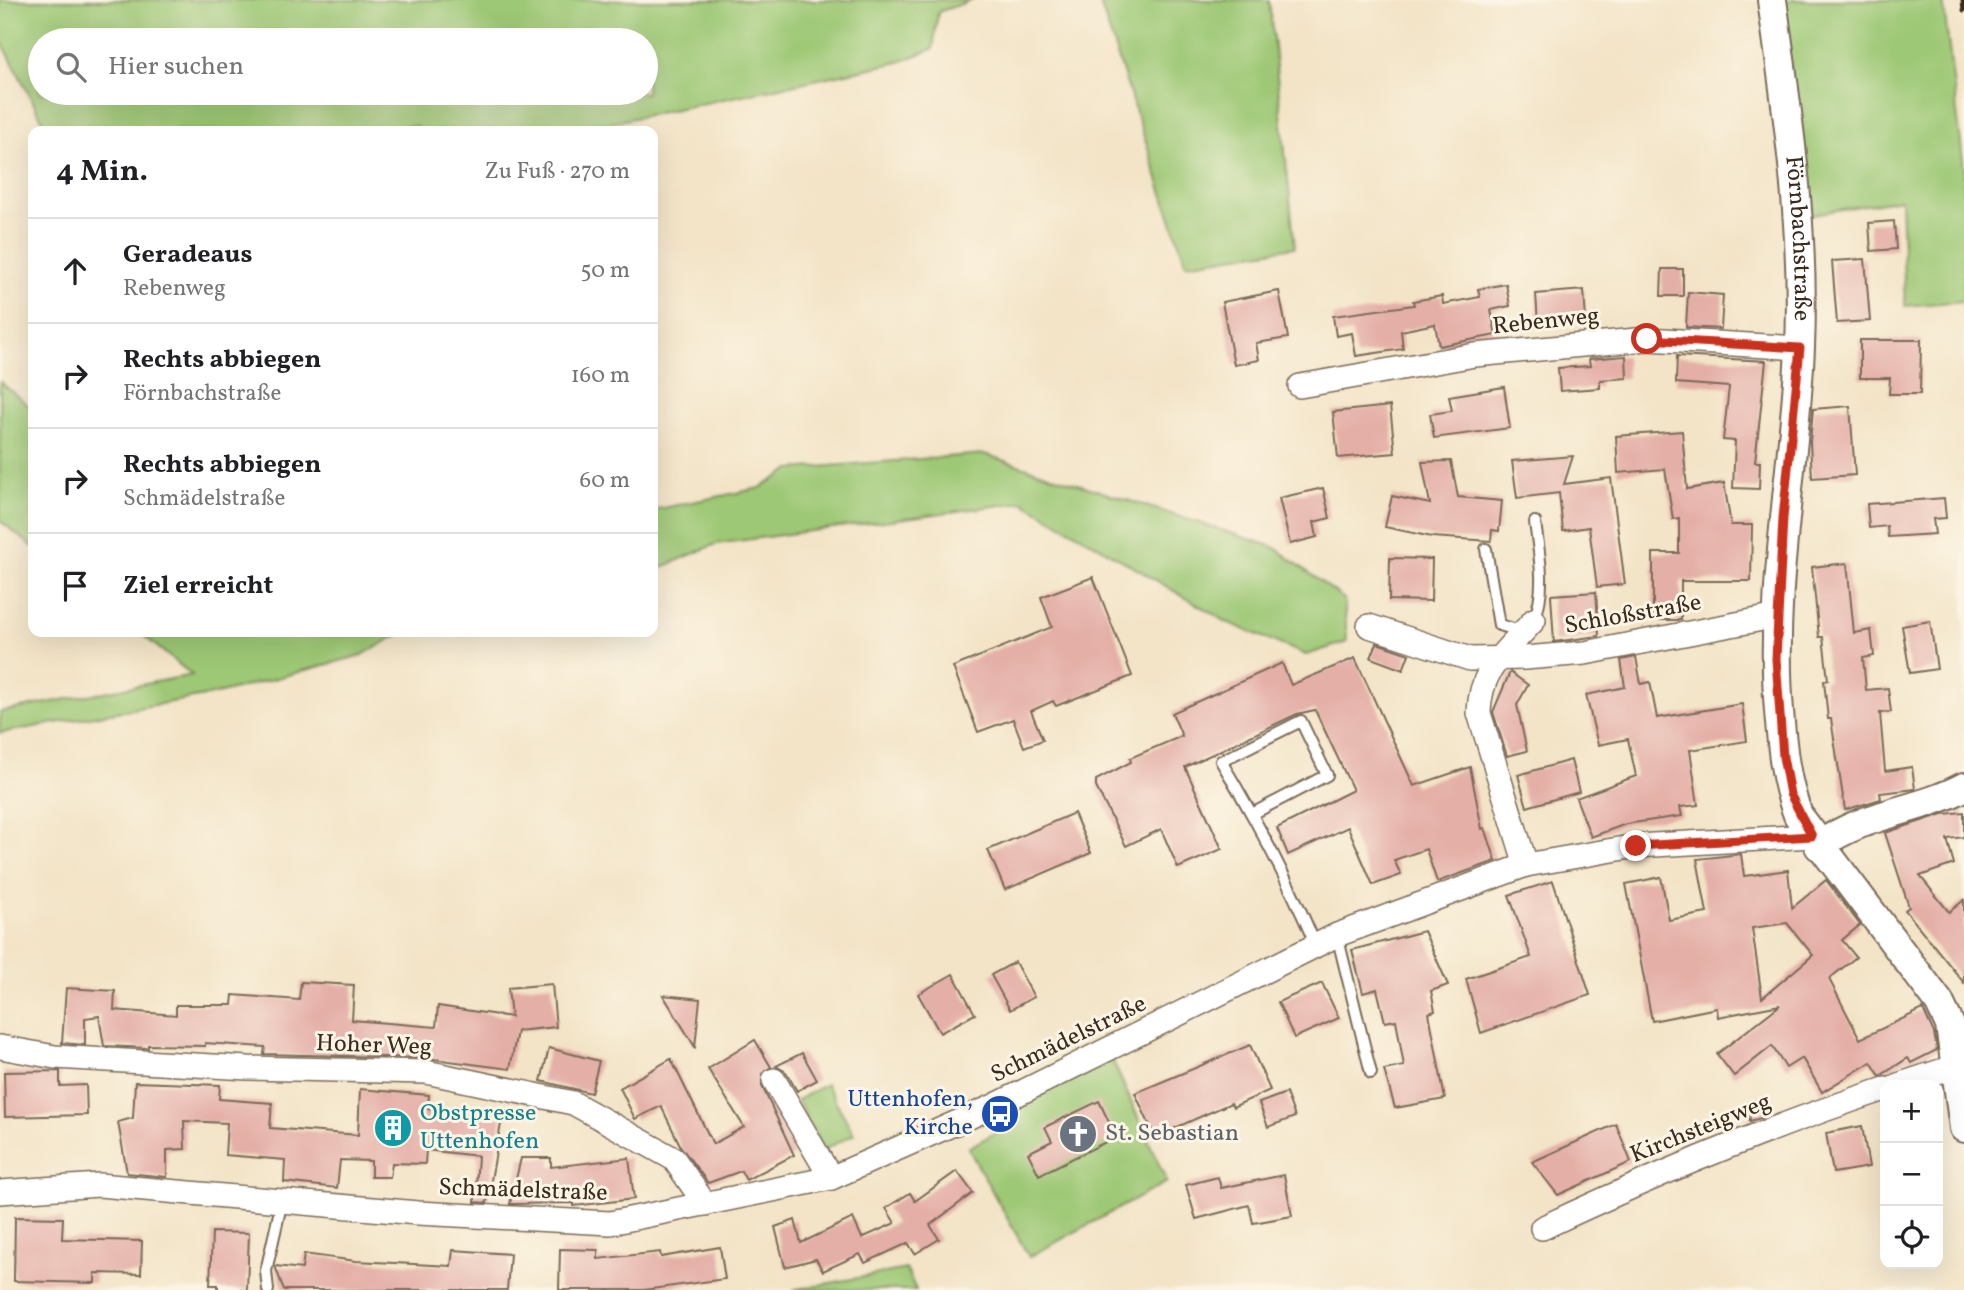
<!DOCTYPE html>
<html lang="de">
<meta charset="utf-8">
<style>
:root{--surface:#fff;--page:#f6f6f6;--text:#202124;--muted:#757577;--line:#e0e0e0}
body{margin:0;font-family:Vollkorn,serif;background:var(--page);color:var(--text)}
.controls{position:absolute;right:21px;bottom:21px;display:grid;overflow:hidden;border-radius:14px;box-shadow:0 7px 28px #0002}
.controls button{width:63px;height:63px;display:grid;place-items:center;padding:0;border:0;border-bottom:2px solid var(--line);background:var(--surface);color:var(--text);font:35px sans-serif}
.stop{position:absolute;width:21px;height:21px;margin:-16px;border:5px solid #c8321e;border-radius:50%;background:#fff}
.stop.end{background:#c8321e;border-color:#fff;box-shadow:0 2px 7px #0008}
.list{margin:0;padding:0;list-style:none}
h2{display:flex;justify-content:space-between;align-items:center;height:91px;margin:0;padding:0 28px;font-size:30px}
h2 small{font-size:23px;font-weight:400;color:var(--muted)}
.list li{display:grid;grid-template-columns:46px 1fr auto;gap:21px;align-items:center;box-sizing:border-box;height:105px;padding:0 28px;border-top:2px solid var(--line)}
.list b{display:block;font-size:26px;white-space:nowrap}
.list p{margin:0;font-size:23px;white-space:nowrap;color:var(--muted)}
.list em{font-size:23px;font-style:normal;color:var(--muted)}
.icon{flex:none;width:38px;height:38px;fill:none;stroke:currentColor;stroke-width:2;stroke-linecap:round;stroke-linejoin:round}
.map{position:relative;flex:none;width:1964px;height:1290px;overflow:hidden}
.search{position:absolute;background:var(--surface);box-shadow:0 7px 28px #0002;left:28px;top:28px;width:630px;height:77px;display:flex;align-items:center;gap:18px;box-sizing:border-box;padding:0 24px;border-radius:38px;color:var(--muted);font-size:26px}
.panel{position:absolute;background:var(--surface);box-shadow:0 7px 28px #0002;left:28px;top:126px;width:630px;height:511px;border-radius:14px}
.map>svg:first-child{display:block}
.green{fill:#9dc874;stroke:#6c7949;stroke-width:2;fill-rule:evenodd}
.building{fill:#e4afa7;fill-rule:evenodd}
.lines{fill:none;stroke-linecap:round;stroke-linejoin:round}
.service-casing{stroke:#7b6b59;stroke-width:14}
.minor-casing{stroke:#7b6b59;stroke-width:26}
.tertiary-casing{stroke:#7b6b59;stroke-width:32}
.service{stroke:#fff;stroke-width:10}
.minor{stroke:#fff;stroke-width:23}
.tertiary{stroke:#fff;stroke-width:28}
.rail{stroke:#3b2a1e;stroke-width:5}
.route{stroke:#c8321e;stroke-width:9}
.labels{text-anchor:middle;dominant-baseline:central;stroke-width:6;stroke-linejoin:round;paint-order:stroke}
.street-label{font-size:24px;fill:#3b2a1e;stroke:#fcf5e5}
.transit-label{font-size:24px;fill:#164399;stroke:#fcf5e5;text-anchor:end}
.culture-label{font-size:24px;fill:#0d838f;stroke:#fcf5e5;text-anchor:start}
.worship-label{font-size:24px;fill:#5b616d;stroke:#fcf5e5;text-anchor:start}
</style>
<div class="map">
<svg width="1964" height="1290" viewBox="0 0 1964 1290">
<rect width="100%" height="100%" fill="#fcf5e5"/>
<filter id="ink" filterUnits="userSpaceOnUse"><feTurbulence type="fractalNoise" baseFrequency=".0143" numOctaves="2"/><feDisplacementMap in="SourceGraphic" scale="14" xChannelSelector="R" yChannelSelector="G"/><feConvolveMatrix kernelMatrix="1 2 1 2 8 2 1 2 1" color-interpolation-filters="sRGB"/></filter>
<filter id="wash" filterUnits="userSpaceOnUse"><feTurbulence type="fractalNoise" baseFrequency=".00686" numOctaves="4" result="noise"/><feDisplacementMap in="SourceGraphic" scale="28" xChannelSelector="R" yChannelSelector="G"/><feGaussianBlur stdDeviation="1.57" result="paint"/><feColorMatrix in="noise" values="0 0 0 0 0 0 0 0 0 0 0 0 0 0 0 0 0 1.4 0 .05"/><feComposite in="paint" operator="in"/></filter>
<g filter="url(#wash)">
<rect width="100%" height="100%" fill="#f3e4c7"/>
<g class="green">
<path d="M 0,0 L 973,0 L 938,12 L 933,49 L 899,62 L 572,131 L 420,131 L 416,126 L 340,131 L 48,131 L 0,38 ZM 40,40 L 646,40 L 646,93 L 40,93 Z"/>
<polygon points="1099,0 1269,0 1295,247 1186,264"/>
<polygon points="1783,0 1943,0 1964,168 1964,301 1905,306 1901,199 1807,215"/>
<polygon points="0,382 33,409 33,547 0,521"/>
<polygon points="984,454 1274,547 1344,599 1347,642 1306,655 1227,622 1023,502 716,544 653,571 653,510 760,488 791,469"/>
<polygon points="139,632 403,632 362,655 221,693 0,733 0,712 192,675"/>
<polygon points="1110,1055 1167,1182 1029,1257 968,1148 1000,1130 1006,1105"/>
<polygon points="826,1084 854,1134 824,1150 797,1100"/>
<polygon points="906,1269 916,1290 792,1290"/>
</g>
<g id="blocks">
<g class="building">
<polygon points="1894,221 1896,249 1871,251 1869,223"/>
<polygon points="1865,259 1870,321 1837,323 1832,261"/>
<polygon points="1662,269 1683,269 1683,296 1661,296"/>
<polygon points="1506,284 1510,306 1491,310 1496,335 1439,346 1435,324 1401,331 1403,349 1356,356 1352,333 1336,336 1333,316 1414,305 1413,301 1442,296 1443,304 1480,297 1478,289"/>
<polygon points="1584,290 1586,321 1538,324 1536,294"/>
<polygon points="1279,291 1288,338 1256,343 1259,360 1234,365 1222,302"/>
<polygon points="1688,292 1723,295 1721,329 1686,327"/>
<polygon points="1860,340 1921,340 1920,394 1889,394 1890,378 1860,378"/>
<polygon points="1626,356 1627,378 1600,380 1600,388 1560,391 1558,368 1590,366 1589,359"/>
<polygon points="1677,356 1766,361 1755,462 1760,462 1759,489 1733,488 1735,441 1723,440 1729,387 1676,383"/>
<polygon points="1504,387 1510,428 1434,438 1430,414 1452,411 1449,396"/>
<polygon points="1390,406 1395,453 1338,458 1333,412"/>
<polygon points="1850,406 1855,475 1812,478 1810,442 1813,409"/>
<polygon points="1682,431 1687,489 1724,483 1731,525 1752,525 1751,581 1681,581 1681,620 1653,620 1653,553 1679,553 1679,518 1673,519 1665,469 1618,473 1616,436"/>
<polygon points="1573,456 1564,484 1611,478 1625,584 1597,587 1589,527 1563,531 1559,493 1517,498 1512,461"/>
<polygon points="1451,461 1458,497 1502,501 1499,531 1492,530 1491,541 1432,537 1385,527 1392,496 1430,504 1422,462"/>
<polygon points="1323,488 1330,518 1314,522 1317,537 1290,544 1279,498"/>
<polygon points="1944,498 1946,518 1933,519 1935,534 1888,537 1887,526 1869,528 1867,504"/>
<polygon points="1390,558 1432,559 1431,601 1389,600"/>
<polygon points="1847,563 1854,633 1871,630 1874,656 1863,658 1866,690 1888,688 1891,712 1880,713 1885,771 1912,767 1915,789 1880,793 1881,799 1845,810 1831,719 1828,719 1824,681 1828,680 1823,637 1819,637 1812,567"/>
<polygon points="1093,577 1132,676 1056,706 1053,701 1031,711 1043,740 1024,747 1013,719 978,732 953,667 1052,627 1041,597"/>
<polygon points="1596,592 1599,636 1554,642 1551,595"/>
<polygon points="1930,621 1937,669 1910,673 1902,626"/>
<polygon points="1377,643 1409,654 1403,670 1371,658"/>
<polygon points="1636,657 1641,684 1650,682 1657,718 1742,704 1747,741 1690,750 1698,805 1680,807 1682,816 1626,824 1591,837 1576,798 1636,776 1628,739 1598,745 1586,695 1625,687 1621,660"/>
<polygon points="1355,658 1414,786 1470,767 1482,829 1485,828 1496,861 1437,882 1426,849 1394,860 1401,875 1373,885 1348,827 1288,855 1277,828 1353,790 1315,710 1297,714 1185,767 1222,849 1178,868 1161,829 1126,846 1096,787 1096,780 1131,762 1130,758 1182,736 1172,713 1282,663 1291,685"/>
<polygon points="1510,672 1528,685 1517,705 1527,751 1507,756 1493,712"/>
<polygon points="1571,760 1579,792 1527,807 1518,775"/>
<polygon points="1964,812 1964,837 1947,839 1954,864 1920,876 1949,912 1964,900 1964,983 1905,910 1909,907 1885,833 1943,814"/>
<polygon points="1074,813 1091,853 1005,890 988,850"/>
<path d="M 1741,854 L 1744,876 L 1788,870 L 1792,908 L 1826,880 L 1860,925 L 1842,940 L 1856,957 L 1829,979 L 1860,1039 L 1923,1009 L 1934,1033 L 1937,1050 L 1911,1063 L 1908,1058 L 1880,1076 L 1871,1062 L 1822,1092 L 1802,1058 L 1786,1068 L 1772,1046 L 1734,1076 L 1717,1054 L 1780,1005 L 1718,1017 L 1717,1008 L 1652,1021 L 1626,884 L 1661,877 L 1669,920 L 1707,913 L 1697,859 ZM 1787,923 L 1813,955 L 1762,998 L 1752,928 Z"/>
<polygon points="1553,881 1590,995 1481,1033 1466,979 1531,957 1509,895"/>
<polygon points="1424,931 1448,985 1431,991 1435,1011 1429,1013 1445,1099 1395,1108 1384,1070 1404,1066 1396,1020 1385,1022 1377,989 1363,993 1352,950"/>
<polygon points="1015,962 1034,997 1010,1010 991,975"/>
<polygon points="953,974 975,1014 940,1033 918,994"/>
<polygon points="301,982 354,985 352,1020 436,1027 438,1006 511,1017 508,988 552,984 556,1027 517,1031 510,1069 426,1058 264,1054 265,1047 205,1043 205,1046 148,1045 148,1048 104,1046 99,1016 85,1018 85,1045 62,1043 66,988 115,991 114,1010 176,1015 176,1005 232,1005 233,995 299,1000"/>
<polygon points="1322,983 1339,1018 1294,1038 1278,1002"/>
<polygon points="663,995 700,999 695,1047"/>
<polygon points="755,1040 771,1067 762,1074 762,1086 794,1155 746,1180 741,1171 708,1183 681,1147 661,1106 635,1119 620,1088 671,1059 713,1144 744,1127 708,1069"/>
<polygon points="1250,1045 1270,1090 1233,1107 1231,1103 1155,1137 1135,1093"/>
<polygon points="549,1048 599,1061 591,1093 541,1081"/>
<polygon points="802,1053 817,1080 797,1091 786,1072 776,1066"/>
<polygon points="60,1071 60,1086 86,1085 87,1115 5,1117 4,1072"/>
<polygon points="135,1082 220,1085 219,1099 272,1103 270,1128 358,1135 360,1089 429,1095 428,1109 502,1118 487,1203 475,1202 478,1156 426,1150 425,1164 392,1163 390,1177 371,1177 371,1161 340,1160 337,1188 284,1182 285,1160 225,1155 227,1123 184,1121 185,1149 167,1150 167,1177 127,1173 118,1122 133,1118"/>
<polygon points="1286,1093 1295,1117 1268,1127 1259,1103"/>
<polygon points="1766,1099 1768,1116 1750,1121 1748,1102"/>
<polygon points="1099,1101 1116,1137 1039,1175 1028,1153 1052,1141 1045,1127"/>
<polygon points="1616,1124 1631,1162 1558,1195 1532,1162"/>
<polygon points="1862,1126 1869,1167 1833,1173 1826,1133"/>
<polygon points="521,1158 551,1158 551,1167 629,1158 634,1199 574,1206 574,1203 510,1204"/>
<polygon points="957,1171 973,1193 930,1225 939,1239 915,1254 908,1243 865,1263 860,1254 823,1271 816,1259 785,1267 775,1227 795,1220 801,1243 853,1218 862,1238 895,1223 886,1208 910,1193 915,1201"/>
<polygon points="1284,1175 1292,1216 1253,1223 1249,1205 1196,1219 1186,1185 1218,1177 1221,1188"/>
<polygon points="15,1217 63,1218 62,1239 142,1241 141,1274 95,1273 95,1283 14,1281"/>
<polygon points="212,1232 249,1233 247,1290 218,1290 218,1285 210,1285"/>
<polygon points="720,1247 725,1279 644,1290 559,1290 560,1249 598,1250 598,1259 660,1252 661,1257"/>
<polygon points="453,1250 510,1254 507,1290 284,1290 275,1266 302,1269 304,1254 356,1261 451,1266"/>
</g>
</g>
</g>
<g filter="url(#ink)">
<use href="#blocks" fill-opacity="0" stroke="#7b6b59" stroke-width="2"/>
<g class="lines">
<defs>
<g id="service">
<polyline points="1486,549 1499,625 1521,631"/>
<path d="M 1534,620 C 1547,588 1539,555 1535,522"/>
<path d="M 1252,814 L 1327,775 L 1301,721 L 1221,761 C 1257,821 1289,882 1316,946"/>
<polyline points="1337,935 1371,1073"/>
<polyline points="268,1290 266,1271 282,1201"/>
</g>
<g id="minor">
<polyline points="1300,386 1475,355 1647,339 1800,348"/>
<polyline points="1369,626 1470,659 1525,658 1585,653 1778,616"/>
<path d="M 1526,865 L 1479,713 C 1480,667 1506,652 1534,620"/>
<polyline points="0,1047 55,1057 248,1068 426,1072 573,1103 674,1159 705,1204"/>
<polyline points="774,1080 831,1178"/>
<polyline points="1898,1085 1956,1066"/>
<polyline points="0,1192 99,1185 418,1213 610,1223 831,1178 994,1106 1337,935 1526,865 1636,846 1812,836"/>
<path d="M 1542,1228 C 1654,1175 1767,1128 1885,1089"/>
</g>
<g id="tertiary">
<path id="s1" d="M 1772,0 C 1788,115 1805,231 1800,347 C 1795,469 1769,589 1779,711 C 1782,747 1785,781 1798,815 L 1939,1002 L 1950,1025 L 1964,1128"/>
<path d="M 1819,846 C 1863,813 1917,812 1964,787"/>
</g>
</defs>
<use href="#service" class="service-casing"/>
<use href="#minor" class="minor-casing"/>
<use href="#tertiary" class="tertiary-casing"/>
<use href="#service" class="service"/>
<use href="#minor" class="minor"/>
<use href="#tertiary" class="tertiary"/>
<polyline class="rail" points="1963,0 1964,10"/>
</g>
</g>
<g class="lines" filter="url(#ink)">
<polyline class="route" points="1636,846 1812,836 1790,794 1783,757 1776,659 1783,518 1800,348 1647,339"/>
</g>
<defs>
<symbol id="bus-disc" viewBox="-11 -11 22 22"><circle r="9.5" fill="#1a4fb4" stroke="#fcf5e5"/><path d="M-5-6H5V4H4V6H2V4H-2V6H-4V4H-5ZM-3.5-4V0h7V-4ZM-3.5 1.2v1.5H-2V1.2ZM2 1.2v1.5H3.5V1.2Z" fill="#fff"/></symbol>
<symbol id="building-disc" viewBox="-11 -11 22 22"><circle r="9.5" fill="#0f9aa8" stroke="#fcf5e5"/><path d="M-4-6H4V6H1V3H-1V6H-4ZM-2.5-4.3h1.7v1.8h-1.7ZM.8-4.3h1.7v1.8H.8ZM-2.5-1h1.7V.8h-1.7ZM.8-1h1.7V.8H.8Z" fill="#fff"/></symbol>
<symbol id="church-disc" viewBox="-11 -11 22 22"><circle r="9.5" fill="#6b7280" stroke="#fcf5e5"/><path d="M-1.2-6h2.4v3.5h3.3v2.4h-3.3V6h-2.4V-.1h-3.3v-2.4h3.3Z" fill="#fff"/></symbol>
</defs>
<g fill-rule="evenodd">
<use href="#bus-disc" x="978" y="1092" width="44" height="44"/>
<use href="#building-disc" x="371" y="1106" width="44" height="44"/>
<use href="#church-disc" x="1056" y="1112" width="44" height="44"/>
</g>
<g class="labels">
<g class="street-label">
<text stroke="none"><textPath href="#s1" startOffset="240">Förnbachstraße</textPath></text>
<text transform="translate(1546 322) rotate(-6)">Rebenweg</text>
<text transform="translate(1633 615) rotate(-10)">Schloßstraße</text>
<text transform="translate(1069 1040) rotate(-26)">Schmädelstraße</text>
<text transform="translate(374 1046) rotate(2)">Hoher Weg</text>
<text transform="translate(1701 1129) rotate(-22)">Kirchsteigweg</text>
<text transform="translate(523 1191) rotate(2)">Schmädelstraße</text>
</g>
<g class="transit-label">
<text x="973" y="1100">Uttenhofen,<tspan x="973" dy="28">Kirche</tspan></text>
</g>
<g class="culture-label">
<text x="420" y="1114">Obstpresse<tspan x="420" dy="28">Uttenhofen</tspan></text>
</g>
<g class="worship-label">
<text x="1105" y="1134">St. Sebastian</text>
</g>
</g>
</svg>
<div class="controls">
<button>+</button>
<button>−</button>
<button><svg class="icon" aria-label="locate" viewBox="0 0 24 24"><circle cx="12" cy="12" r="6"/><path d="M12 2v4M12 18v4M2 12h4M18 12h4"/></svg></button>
</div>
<div class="stop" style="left:1647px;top:339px"></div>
<div class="stop end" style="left:1636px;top:846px"></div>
<div class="search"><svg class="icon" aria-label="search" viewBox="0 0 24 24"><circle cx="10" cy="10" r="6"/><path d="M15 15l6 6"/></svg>Hier suchen</div>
<section class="panel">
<h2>4 Min.<small>Zu Fuß · 270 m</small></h2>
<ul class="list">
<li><svg class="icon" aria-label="ahead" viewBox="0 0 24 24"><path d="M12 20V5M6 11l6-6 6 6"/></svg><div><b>Geradeaus</b><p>Rebenweg</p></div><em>50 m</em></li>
<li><svg class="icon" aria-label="right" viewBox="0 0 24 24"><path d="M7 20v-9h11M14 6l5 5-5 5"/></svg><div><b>Rechts abbiegen</b><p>Förnbachstraße</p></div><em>160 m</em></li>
<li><svg class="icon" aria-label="right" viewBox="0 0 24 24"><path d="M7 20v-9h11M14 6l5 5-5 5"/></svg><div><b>Rechts abbiegen</b><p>Schmädelstraße</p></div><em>60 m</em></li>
<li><svg class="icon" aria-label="arrive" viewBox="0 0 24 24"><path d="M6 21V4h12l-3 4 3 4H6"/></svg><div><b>Ziel erreicht</b></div></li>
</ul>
</section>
</div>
